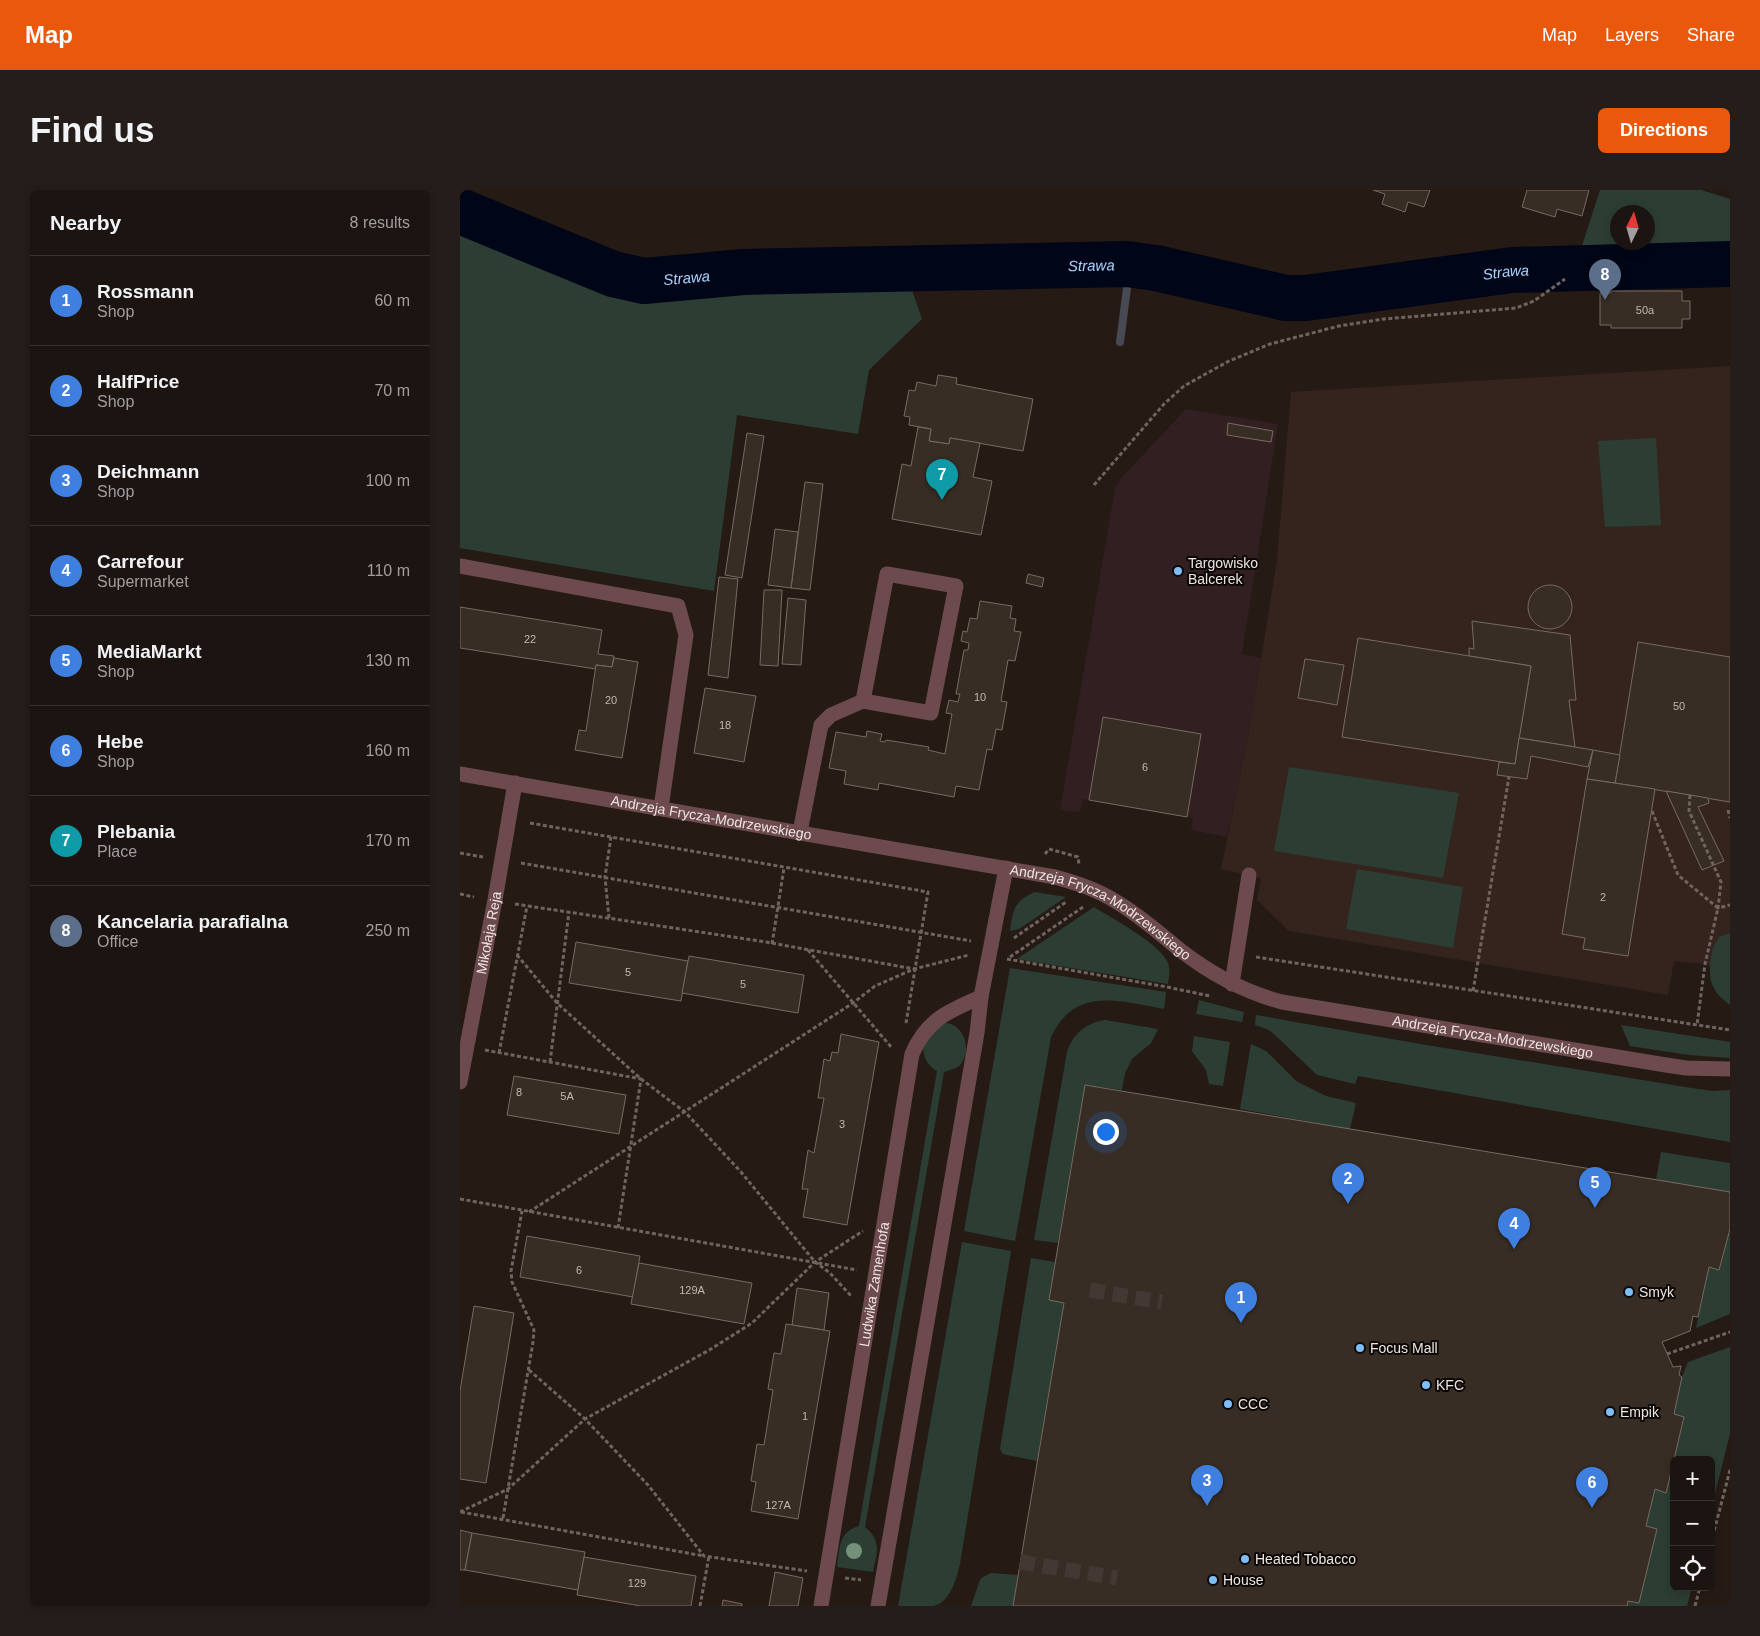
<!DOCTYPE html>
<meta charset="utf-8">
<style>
:root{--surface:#1c1410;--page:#251d19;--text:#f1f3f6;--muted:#a09e9f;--line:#3a3330;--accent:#ea580c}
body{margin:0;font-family:Helvetica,sans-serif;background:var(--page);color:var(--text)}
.controls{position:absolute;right:15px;bottom:15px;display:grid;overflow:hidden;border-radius:8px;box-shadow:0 2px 8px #0003}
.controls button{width:45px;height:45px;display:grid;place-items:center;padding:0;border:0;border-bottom:1px solid var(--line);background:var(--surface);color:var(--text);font:25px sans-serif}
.compass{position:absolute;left:1150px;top:15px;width:45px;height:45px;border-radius:50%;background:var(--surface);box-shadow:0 2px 8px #0003;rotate:5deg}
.you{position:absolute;left:645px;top:941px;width:18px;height:18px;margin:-12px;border:4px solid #fff;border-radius:50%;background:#1a73e8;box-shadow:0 0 0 8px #1a73e833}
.badge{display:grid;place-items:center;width:32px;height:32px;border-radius:50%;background:var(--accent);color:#fff;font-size:16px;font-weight:700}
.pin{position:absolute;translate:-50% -41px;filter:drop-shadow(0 1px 2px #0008)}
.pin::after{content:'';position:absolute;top:26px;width:18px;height:15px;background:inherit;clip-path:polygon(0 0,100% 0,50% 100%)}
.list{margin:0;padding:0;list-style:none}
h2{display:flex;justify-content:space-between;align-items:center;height:65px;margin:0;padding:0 20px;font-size:21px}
h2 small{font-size:16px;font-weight:400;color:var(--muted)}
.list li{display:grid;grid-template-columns:32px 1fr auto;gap:15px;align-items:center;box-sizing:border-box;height:90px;padding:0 20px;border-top:1px solid var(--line)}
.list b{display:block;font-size:19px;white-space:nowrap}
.list p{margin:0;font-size:16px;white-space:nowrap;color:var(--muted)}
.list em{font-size:16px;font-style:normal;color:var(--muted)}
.icon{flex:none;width:28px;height:28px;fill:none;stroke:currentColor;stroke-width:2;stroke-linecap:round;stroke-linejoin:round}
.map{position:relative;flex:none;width:1270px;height:1416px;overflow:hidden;border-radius:8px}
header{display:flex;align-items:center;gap:30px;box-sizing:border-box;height:70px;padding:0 25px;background:var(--accent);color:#fff}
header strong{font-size:24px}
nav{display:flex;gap:28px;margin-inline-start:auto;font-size:18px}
.intro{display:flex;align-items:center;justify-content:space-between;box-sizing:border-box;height:120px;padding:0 30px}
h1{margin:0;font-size:35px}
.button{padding:12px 22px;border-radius:8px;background:var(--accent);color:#fff;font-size:18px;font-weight:700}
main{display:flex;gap:30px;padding:0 30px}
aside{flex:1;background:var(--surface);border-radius:8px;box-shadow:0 2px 8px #0003}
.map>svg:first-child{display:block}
.commercial{fill:#321f21}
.education{fill:#35241d}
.green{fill:#2c3e34;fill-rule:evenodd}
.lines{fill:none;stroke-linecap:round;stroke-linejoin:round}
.stream{stroke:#474954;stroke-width:8}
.river{stroke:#000617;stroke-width:46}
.building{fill:#382d24;stroke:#776b61}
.minor-tunnel{stroke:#443834;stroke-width:15;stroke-dasharray:15 8;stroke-linecap:butt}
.path{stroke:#6f645f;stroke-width:3;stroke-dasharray:4 2.5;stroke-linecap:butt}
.minor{stroke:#6d4a4e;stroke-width:15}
.tree{fill:#748f7a}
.poi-dot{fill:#7dbef9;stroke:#0b0705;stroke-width:2}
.labels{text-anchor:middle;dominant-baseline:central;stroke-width:4;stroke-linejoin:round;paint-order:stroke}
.number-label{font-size:11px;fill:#c0b7b2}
.poi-label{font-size:14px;fill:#ede5e1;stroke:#0b0705;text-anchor:start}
.street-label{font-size:14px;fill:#ede5e1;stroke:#0b0705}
.water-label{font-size:15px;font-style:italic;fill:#a9d3ff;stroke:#0b0705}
</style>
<header>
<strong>Map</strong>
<nav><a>Map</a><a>Layers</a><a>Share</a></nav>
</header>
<div class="intro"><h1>Find us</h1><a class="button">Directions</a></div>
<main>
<aside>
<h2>Nearby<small>8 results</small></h2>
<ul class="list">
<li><span class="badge" style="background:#3f7fe0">1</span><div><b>Rossmann</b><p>Shop</p></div><em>60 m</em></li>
<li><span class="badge" style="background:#3f7fe0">2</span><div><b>HalfPrice</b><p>Shop</p></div><em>70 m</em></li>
<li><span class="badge" style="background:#3f7fe0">3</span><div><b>Deichmann</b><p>Shop</p></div><em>100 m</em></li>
<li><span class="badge" style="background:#3f7fe0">4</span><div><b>Carrefour</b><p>Supermarket</p></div><em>110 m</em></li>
<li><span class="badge" style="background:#3f7fe0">5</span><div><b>MediaMarkt</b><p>Shop</p></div><em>130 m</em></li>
<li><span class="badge" style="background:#3f7fe0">6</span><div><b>Hebe</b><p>Shop</p></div><em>160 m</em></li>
<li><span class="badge" style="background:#0f9aa8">7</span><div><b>Plebania</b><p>Place</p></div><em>170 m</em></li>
<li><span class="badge" style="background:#5c6f8a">8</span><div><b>Kancelaria parafialna</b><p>Office</p></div><em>250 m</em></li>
</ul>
</aside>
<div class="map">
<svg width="1270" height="1416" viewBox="0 0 1270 1416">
<rect width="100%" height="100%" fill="#261a15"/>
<polygon class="commercial" points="726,219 818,234 782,464 801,468 791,531 767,647 731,640 733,628 629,610 623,609 620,622 600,620 655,298 662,287"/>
<polygon class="education" points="1270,176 1270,770 1253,778 1245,774 1214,771 1208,805 829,741 797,710 801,688 761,679 791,531 817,370 831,202"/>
<g class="green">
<path d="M 1140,0 L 1241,0 L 1270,9 L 1270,65 L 1119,65 ZM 1158,22 L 1188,22 L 1188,52 L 1158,52 Z"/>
<polygon points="0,36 130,85 181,97 294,90 447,86 462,129 409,180 398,244 277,225 254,401 0,358"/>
<polygon points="1196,248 1201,335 1145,337 1138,251"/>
<polygon points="829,577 999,603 983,688 814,661"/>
<polygon points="897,679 1003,697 993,758 886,739"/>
<path d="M 575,702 L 606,707 L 559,739 L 550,741 C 553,719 554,711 575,702 Z"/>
<path d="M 634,717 C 653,729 697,752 707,771 C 711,778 709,787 708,794 L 557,769 Z"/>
<path d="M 1270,744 L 1270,815 C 1262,809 1256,804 1252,794 C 1248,783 1250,756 1259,748 C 1262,745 1266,744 1270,744 Z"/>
<path d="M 550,778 L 706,802 L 704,819 C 659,811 615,796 591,847 L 555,1051 L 504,1041 Z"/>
<polygon points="739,810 784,822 782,832 736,824"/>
<polygon points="796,825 960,854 1238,899 1253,901 1270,900 1270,952 898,886 895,894 857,885 816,846 809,840 795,835"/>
<path d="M 645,830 L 698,839 L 691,853 L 672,869 L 665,883 L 662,900 L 625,895 L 598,1053 L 574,1050 L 607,862 C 613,844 625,833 645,830 Z"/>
<path d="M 484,833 C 505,833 513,862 499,876 C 495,879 489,880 484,882 L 405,1337 C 423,1352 416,1363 413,1382 L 377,1377 C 380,1358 378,1342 399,1336 L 477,881 C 467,876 459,861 466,850 C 470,844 479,838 484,833 Z"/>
<polygon points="1161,835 1270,852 1270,868 1229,865 1170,856"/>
<polygon points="734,846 770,852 763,896 749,894 746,880 732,861"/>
<polygon points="791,854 806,861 836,891 866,906 896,913 890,939 780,919"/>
<polygon points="1201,962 1270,973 1270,1002 1196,990"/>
<polygon points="1270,1041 1270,1124 1236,1138 1249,1077 1259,1079"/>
<path d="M 502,1052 L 551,1061 L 500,1374 C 496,1389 491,1411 474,1416 C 463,1416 448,1416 438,1416 Z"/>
<polygon points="571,1068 595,1072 589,1110 604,1113 577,1271 547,1265 543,1264 540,1259"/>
<polygon points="1270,1157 1270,1244 1251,1319 1251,1270 1214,1270 1214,1397 1232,1397 1227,1416 1167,1416 1168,1411 1178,1413 1197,1339 1186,1336 1195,1299 1206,1302 1224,1228 1214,1224 1222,1187 1228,1172"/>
<polygon points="531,1383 558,1385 553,1416 511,1416 520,1390 523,1387"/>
</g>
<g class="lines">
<polyline class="stream" points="660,152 670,75"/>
<path class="river" id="s1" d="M 0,21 L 153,84 L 184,91 L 283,82 L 667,74 L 696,78 L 826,108 L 846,108 L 1052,80 L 1270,74"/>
</g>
<g class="building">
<polygon points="913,0 970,0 964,17 948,12 945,22 922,14 925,4"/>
<polygon points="1067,0 1129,0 1122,26 1097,19 1095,27 1062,17"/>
<polygon points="1151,101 1222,101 1222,111 1230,111 1230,129 1222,129 1222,138 1151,138 1151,135 1140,135 1140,103 1151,103"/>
<polygon points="478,185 497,188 496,194 573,209 563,261 490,248 489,254 469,251 471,239 449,235 450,227 444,226 449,200 455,201 457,192 476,196"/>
<polygon points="768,233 813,241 811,252 767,245"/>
<polygon points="458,237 471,239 469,251 489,254 490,248 520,253 513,287 532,291 521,345 432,329 442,274 451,276"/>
<polygon points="287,243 304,246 282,388 265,385"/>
<polygon points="345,292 363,294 350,400 331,398"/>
<polygon points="315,339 338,342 331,398 308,395"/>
<polygon points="568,384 584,388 582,397 566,393"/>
<polygon points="259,387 278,389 268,488 248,485"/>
<circle cx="1090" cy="417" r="22"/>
<polygon points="304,400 322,400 318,476 300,475"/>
<polygon points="328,408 346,410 341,475 322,474"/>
<polygon points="520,411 552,416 550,428 556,429 554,441 561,442 555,471 548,470 541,511 547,512 542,540 536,539 532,560 527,559 519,600 496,596 494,607 419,593 418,600 384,594 386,581 369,578 376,542 406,547 407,541 422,544 420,551 425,552 426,550 469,557 468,560 485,564 492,524 486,523 489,510 498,512 500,504 496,504 504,460 508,460 509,453 501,451 503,441 507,442 510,428 517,429"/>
<polygon points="0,417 142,440 138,464 154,466 152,477 136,475 136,479 0,458"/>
<polygon points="1012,431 1110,445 1116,510 1109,510 1115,557 1059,548 1071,476 1009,466 1009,458 1014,459"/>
<polygon points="898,448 1071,476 1055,574 882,547"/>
<polygon points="1178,452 1270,467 1270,612 1155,593"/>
<polygon points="154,468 178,472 162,568 115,560 119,540 126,541 136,475 152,477"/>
<polygon points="845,469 884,475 877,515 838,508"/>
<polygon points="245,498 296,506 284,572 234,563"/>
<polygon points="643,527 741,544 727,627 629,610"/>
<polygon points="1059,548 1115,557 1133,560 1128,577 1071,566 1067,589 1037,585 1039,572 1055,574"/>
<polygon points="1133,560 1160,565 1155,593 1127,589"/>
<polygon points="1127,589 1195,599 1168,766 1123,759 1125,748 1102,744"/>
<polygon points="1206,601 1248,608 1249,613 1238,617 1264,671 1242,680"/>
<polygon points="116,752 228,771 221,811 109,793"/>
<polygon points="229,766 344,785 338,823 222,803"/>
<polygon points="381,844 419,852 387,1035 343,1027 348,999 342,999 348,960 354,963 364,908 358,908 364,869 370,871 372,862 378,863"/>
<polygon points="54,886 166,905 159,944 47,925"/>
<polygon points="625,895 1270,1002 1270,1039 1259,1080 1249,1077 1238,1127 1233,1126 1230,1141 1202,1152 1213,1177 1221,1176 1219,1185 1222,1187 1214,1224 1224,1227 1206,1303 1195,1299 1186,1336 1197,1339 1179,1413 1168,1411 1167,1416 553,1416 604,1113 589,1110"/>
<polygon points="67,1046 180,1066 173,1107 60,1087"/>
<polygon points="179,1073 292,1093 284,1134 171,1114"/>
<polygon points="337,1098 369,1103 364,1140 332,1135"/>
<polygon points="14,1116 54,1123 26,1293 0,1289 0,1201"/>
<polygon points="326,1134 370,1141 338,1329 291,1321 296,1292 291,1291 297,1254 304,1255 313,1200 308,1199 314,1163 321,1164"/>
<polygon points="0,1340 12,1343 5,1380 0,1380"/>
<polygon points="12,1343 125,1362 118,1400 5,1380"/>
<polygon points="124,1367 236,1386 231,1416 181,1416 117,1405"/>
<polygon points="315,1382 343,1388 338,1416 309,1416"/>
<polygon points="263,1410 282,1414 282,1416 262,1416"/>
</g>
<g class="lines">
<g class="minor-tunnel">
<polyline points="630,1100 702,1112"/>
<polyline points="560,1372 657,1388"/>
</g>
<g class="path">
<polyline points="634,295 704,214 724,196 769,171 810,154 879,136 924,129 1056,118 1074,111 1105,89"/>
<polyline points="1230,605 1229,621 1261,692 1258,718 1270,715"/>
<polyline points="1268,620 1270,628"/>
<polyline points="1192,621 1218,685 1258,718 1245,774 1237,835"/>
<polyline points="70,633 468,702 446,833"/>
<polyline points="0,663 23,667"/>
<polyline points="585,664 589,659 618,667 619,674"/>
<polyline points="61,673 511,751"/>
<polyline points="0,704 14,707"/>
<polyline points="55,714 306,752 454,779"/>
<polyline points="149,728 145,687 151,647"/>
<polyline points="554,748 606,712"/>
<polyline points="312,754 324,678"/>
<polyline points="348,760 432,858"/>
<polyline points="57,765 97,813 181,889 225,922 281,982 355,1072 370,1083 392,1107"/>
<polyline points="550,767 623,717"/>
<polyline points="796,767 1270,840"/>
<polyline points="547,769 707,797 750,806"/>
<polyline points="1013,801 1049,587"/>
<polyline points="25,860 181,889 158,1038"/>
<polyline points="39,863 67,716"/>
<polyline points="90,872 109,722"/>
<polyline points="0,1009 397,1080"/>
<polyline points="69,1022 393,813 415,796 454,779 509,765"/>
<polyline points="1207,1164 1270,1142"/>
<polyline points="69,1180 125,1229 188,1295 244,1366 347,1381"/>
<polyline points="0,1322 48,1299 125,1229 251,1159 292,1133 355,1072 403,1041"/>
<polyline points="1,1322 244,1366"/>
<polyline points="43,1328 73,1152 74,1140 52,1092 51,1081 62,1021"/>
<polyline points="1251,1353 1270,1280"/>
<polyline points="385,1388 401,1390"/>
<polyline points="240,1416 249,1366"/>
<polyline points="1235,1416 1240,1397"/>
</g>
<g class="minor">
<polyline points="0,376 218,416 226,445 201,618"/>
<path id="s2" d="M 0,584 L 595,687 C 616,693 636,699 655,711 C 678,724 699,743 720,760 C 751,784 784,802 822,812 L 1206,875 L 1226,878 L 1270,879"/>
<polyline points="340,642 361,535 371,525 403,511 427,384 496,396 471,523 403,511"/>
<polyline points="772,794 789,685"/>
<path id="s3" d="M 0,892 L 35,710 L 55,593"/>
<path id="s4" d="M 361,1416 L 452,864 C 467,829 489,821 521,807"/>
<polyline points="418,1416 517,843 521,807 546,678"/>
</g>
</g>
<circle class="tree" cx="394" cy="1361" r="8"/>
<g class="poi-dot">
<circle cx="718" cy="381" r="5"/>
<circle cx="1169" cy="1102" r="5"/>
<circle cx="900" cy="1158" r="5"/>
<circle cx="966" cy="1195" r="5"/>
<circle cx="768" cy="1214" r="5"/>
<circle cx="1150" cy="1222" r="5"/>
<circle cx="785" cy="1369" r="5"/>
<circle cx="753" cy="1390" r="5"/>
</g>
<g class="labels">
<g class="number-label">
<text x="1185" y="120">50a</text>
<text x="70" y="449">22</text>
<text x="520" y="507">10</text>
<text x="151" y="510">20</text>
<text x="1219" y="516">50</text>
<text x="265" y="535">18</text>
<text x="685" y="577">6</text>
<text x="1143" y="707">2</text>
<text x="168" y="782">5</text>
<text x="283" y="794">5</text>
<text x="59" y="902">8</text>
<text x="107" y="906">5A</text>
<text x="382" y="934">3</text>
<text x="119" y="1080">6</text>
<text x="232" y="1100">129A</text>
<text x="345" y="1226">1</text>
<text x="318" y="1315">127A</text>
<text x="177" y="1393">129</text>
</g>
<g class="poi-label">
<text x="728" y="373">Targowisko<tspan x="728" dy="16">Balcerek</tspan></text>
<text x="1179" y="1102">Smyk</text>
<text x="910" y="1158">Focus Mall</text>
<text x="976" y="1195">KFC</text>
<text x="778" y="1214">CCC</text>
<text x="1160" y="1222">Empik</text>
<text x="795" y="1369">Heated Tobacco</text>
<text x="763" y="1390">House</text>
</g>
<g class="street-label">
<text stroke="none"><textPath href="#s2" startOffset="255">Andrzeja Frycza-Modrzewskiego</textPath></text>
<text stroke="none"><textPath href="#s2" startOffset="660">Andrzeja Frycza-Modrzewskiego</textPath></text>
<text stroke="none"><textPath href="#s3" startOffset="152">Mikołaja Reja</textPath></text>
<text stroke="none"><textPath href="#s2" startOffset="1079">Andrzeja Frycza-Modrzewskiego</textPath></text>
<text stroke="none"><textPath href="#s4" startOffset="326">Ludwika Zamenhofa</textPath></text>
</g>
<g class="water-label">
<text stroke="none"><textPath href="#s1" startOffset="645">Strawa</textPath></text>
<text stroke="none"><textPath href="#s1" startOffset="1065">Strawa</textPath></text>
<text stroke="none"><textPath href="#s1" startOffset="240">Strawa</textPath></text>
</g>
</g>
</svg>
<div class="controls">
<button>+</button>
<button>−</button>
<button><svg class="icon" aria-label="locate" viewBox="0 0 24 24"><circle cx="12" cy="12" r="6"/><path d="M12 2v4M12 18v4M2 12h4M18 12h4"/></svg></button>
</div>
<svg class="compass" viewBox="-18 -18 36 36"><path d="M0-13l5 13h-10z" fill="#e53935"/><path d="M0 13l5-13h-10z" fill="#a09e9f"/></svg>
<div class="you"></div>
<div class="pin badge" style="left:781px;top:1133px;background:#3f7fe0">1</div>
<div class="pin badge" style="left:888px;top:1014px;background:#3f7fe0">2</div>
<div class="pin badge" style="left:747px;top:1316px;background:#3f7fe0">3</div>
<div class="pin badge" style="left:1054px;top:1059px;background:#3f7fe0">4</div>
<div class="pin badge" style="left:1135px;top:1018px;background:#3f7fe0">5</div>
<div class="pin badge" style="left:1132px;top:1318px;background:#3f7fe0">6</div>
<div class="pin badge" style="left:482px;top:310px;background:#0f9aa8">7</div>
<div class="pin badge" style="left:1145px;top:110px;background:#5c6f8a">8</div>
</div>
</main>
